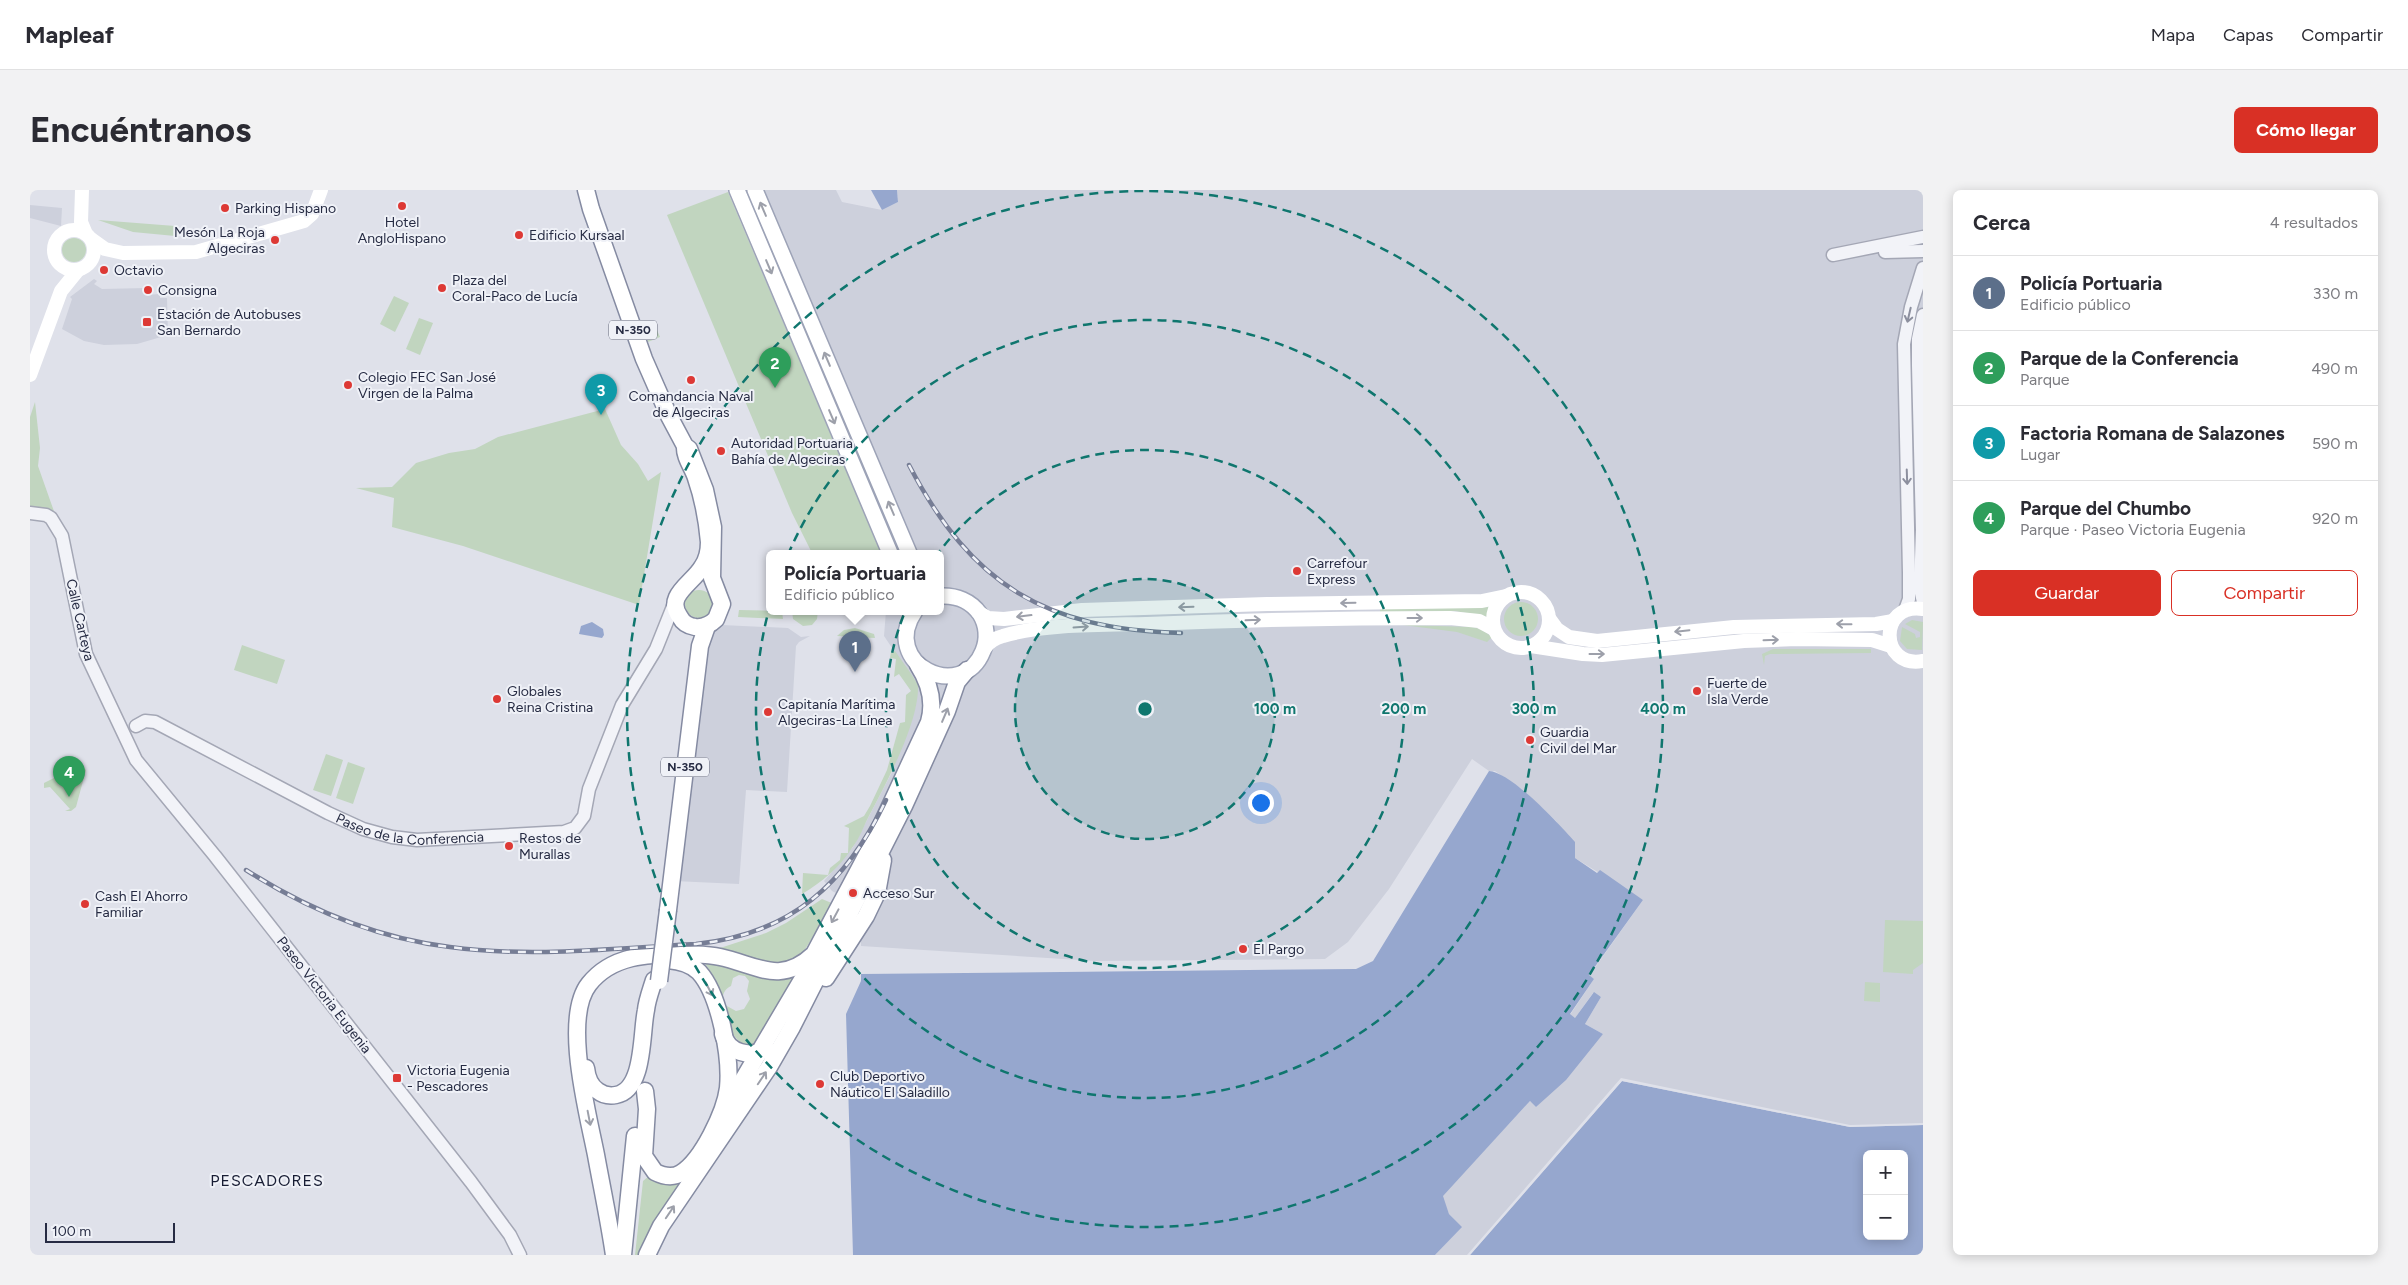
<!DOCTYPE html>
<html lang="es">
<meta charset="utf-8">
<style>
:root{--surface:#fff;--page:#f2f2f3;--text:#2b2b33;--muted:#7c7c81;--line:#e1e1e2;--accent:#d93025}
body{margin:0;font-family:Figtree,sans-serif;background:var(--page);color:var(--text)}
.controls{position:absolute;right:15px;bottom:15px;display:grid;overflow:hidden;border-radius:8px;box-shadow:0 2px 12px #0003}
.controls button{width:45px;height:45px;display:grid;place-items:center;padding:0;border:0;border-bottom:1px solid var(--line);background:var(--surface);color:var(--text);font:25px sans-serif}
.scale{position:absolute;left:15px;bottom:12px;width:130px;box-sizing:border-box;padding-left:5px;border:2px solid #262b43;border-top:0;font-size:14px;line-height:18px;white-space:nowrap;color:#262b43;-webkit-text-stroke:4px #eff1f7;paint-order:stroke}
.you{position:absolute;left:1230px;top:612px;width:18px;height:18px;margin:-12px;border:4px solid #fff;border-radius:50%;background:#1a73e8;box-shadow:0 0 0 8px #1a73e833}
.badge{display:grid;place-items:center;width:32px;height:32px;border-radius:50%;background:var(--accent);color:#fff;font-size:16px;font-weight:700}
.pin{position:absolute;translate:-50% -41px;filter:drop-shadow(0 1px 2px #0008)}
.pin::after{content:'';position:absolute;top:26px;width:18px;height:15px;background:inherit;clip-path:polygon(0 0,100% 0,50% 100%)}
.popup{position:absolute;left:736px;top:360px;width:178px;height:65px;box-sizing:border-box;display:grid;place-content:center;border-radius:8px;background:var(--surface);filter:drop-shadow(0 1px 4px #0005);font-size:16px;white-space:nowrap;color:var(--muted)}
.popup b{font-size:19px;color:var(--text)}
.popup::after{content:'';position:absolute;left:50%;top:100%;margin-left:-10px;border:10px solid transparent;border-top-color:var(--surface)}
.list{margin:0;padding:0;list-style:none}
h2{display:flex;justify-content:space-between;align-items:center;height:65px;margin:0;padding:0 20px;font-size:21px}
h2 small{font-size:16px;font-weight:400;color:var(--muted)}
.list li{display:grid;grid-template-columns:32px 1fr auto;gap:15px;align-items:center;box-sizing:border-box;height:75px;padding:0 20px;border-top:1px solid var(--line)}
.list b{display:block;font-size:19px;white-space:nowrap}
.list p{margin:0;font-size:16px;white-space:nowrap;color:var(--muted)}
.list em{font-size:16px;font-style:normal;color:var(--muted)}
.actions{display:flex;gap:10px;padding:15px 20px}
.actions a{flex:1;padding:11px 0;border:1px solid var(--accent);border-radius:8px;text-align:center;font-size:18px;color:var(--accent)}
.actions .main{background:var(--accent);color:#fff}
.map{position:relative;flex:none;width:1893px;height:1065px;overflow:hidden;border-radius:8px}
header{display:flex;align-items:center;gap:30px;box-sizing:border-box;height:70px;padding:0 25px;background:var(--surface);border-bottom:1px solid var(--line)}
header strong{font-size:24px}
nav{display:flex;gap:28px;margin-inline-start:auto;font-size:18px}
.intro{display:flex;align-items:center;justify-content:space-between;box-sizing:border-box;height:120px;padding:0 30px}
h1{margin:0;font-size:35px}
.button{padding:12px 22px;border-radius:8px;background:var(--accent);color:#fff;font-size:18px;font-weight:700}
main{display:flex;gap:30px;padding:0 30px}
aside{flex:1;background:var(--surface);border-radius:8px;box-shadow:0 2px 12px #0003}
.map>svg:first-child{display:block}
.built{fill:#cdd0dc}
.green{fill:#c1d5bf;fill-rule:evenodd}
.water{fill:#96a7ce;fill-rule:evenodd}
.pier{fill:#dfe1ea}
.lines{fill:none;stroke-linecap:round;stroke-linejoin:round}
.tertiary-casing{stroke:#a4a7b5;stroke-width:15}
.primary-casing{stroke:#9da3b7;stroke-width:18}
.trunk-casing{stroke:#858ba2;stroke-width:19}
.tertiary{stroke:#f2f3f8;stroke-width:12}
.secondary{stroke:#fff;stroke-width:14}
.primary{stroke:#fff;stroke-width:15}
.trunk{stroke:#fff;stroke-width:16}
.rail-casing{stroke:#767d95;stroke-width:4.5}
.rail{stroke:#eff1f7;stroke-width:2.5;stroke-dasharray:8;stroke-linecap:butt}
.trunk-bridge-casing{stroke:#858ba2;stroke-width:19;stroke-linecap:butt}
.trunk-bridge{stroke:#fff;stroke-width:16}
.oneway{stroke:#9da0aa}
.oneway2{stroke:#8c8f9e}
.ring{fill:none;stroke:#0f766e;stroke-width:2.5;stroke-dasharray:9 6}
.poi-dot{fill:#dd3935;stroke:#eff1f7;stroke-width:2}
.labels{text-anchor:middle;dominant-baseline:central;stroke-width:4;stroke-linejoin:round;paint-order:stroke}
.shield{fill:#eff1f7;stroke:#626679;stroke-width:1}
.shield-label{font-size:12px;font-weight:bold;fill:#262b43}
.poi-label{font-size:14px;fill:#262b43;stroke:#eff1f7;text-anchor:start}
.street-label{font-size:14px;fill:#262b43;stroke:#eff1f7}
.quarter-label{font-size:16px;letter-spacing:1px;fill:#181d34;stroke:#eff1f7}
.centre{fill:#0f766e;stroke:#eff1f7;stroke-width:2.5}
.ring-label{font-size:15px;text-anchor:middle;font-weight:bold;fill:#0f766e;stroke:#eff1f7;stroke-width:4;stroke-linejoin:round;paint-order:stroke}
</style>
<header>
<strong>Mapleaf</strong>
<nav><a>Mapa</a><a>Capas</a><a>Compartir</a></nav>
</header>
<div class="intro"><h1>Encuéntranos</h1><a class="button">Cómo llegar</a></div>
<main>
<div class="map">
<svg width="1893" height="1065" viewBox="0 0 1893 1065">
<rect width="100%" height="100%" fill="#dfe1ea"/>
<g class="built">
<polygon points="699,0 806,0 812,12 852,20 868,12 867,0 1893,0 1893,935 1820,937 1592,891 1440,1065 1405,1065 1431,1037 1419,1024 1412,1006 1500,911 1506,917 1573,844 1555,834 1571,807 1563,803 1545,828 1540,825 1564,789 1559,786 1613,710 1545,668 1543,660 1526,631 1494,601 1465,581 1459,581 1442,569 1359,699 1318,752 1295,769 1065,771 831,756 831,745 842,722 802,701 794,691 823,657 862,582 883,524 883,487 879,483 854,446 856,421 910,421 910,363 851,363"/>
<polygon points="0,15 32,18 31,36 0,28"/>
<polygon points="64,89 67,91 64,94 72,99 116,98 116,105 130,104 130,108 137,108 138,145 107,154 74,155 54,151 32,139 42,109 40,107"/>
<polygon points="692,435 758,438 771,447 780,446 769,452 766,456 757,602 716,600 709,694 644,691 675,448 684,436"/>
</g>
<g class="green">
<polygon points="698,2 851,363 782,363 762,323 637,25"/>
<polygon points="68,30 145,36 145,46 103,42"/>
<circle cx="44" cy="60" r="12"/>
<polygon points="364,106 379,113 365,142 350,134"/>
<polygon points="389,128 403,133 390,165 376,159"/>
<polygon points="617,133 619,138 626,138 630,147 618,152 613,138"/>
<polygon points="5,212 10,258 8,276 26,327 0,317 0,227"/>
<polygon points="575,219 591,255 608,274 618,291 631,282 609,415 433,356 362,337 364,308 326,298 362,297 386,273 419,263 445,259 468,247"/>
<circle cx="669" cy="414" r="14"/>
<circle cx="1491" cy="429" r="17"/>
<polygon points="1461,417 1459,427 1425,421 1350,422 1350,419"/>
<polygon points="709,420 752,421 753,429 708,427"/>
<polygon points="762,421 788,421 787,429 782,435 773,436 763,429"/>
<polygon points="1882,430 1893,432 1892,460 1877,459 1870,451 1872,437 1885,444 1886,448 1890,447 1890,442 1875,434"/>
<polygon points="1373,435 1442,437 1451,439 1462,447 1457,452 1427,442"/>
<polygon points="825,438 844,444 845,448 807,446 814,440"/>
<polygon points="212,455 255,470 247,494 204,480"/>
<polygon points="1743,459 1841,459 1841,463 1740,464 1735,466 1734,475 1732,464"/>
<path d="M 865,461 C 869,467 888,492 888,496 C 889,532 857,592 840,624 C 834,635 830,648 822,658 C 809,678 792,692 772,704 L 773,683 L 798,685 L 800,678 L 810,670 L 811,663 L 818,663 L 819,638 L 814,636 L 834,626 L 840,616 L 857,580 L 870,533 L 875,532 L 876,505 L 881,501 L 869,484 L 864,487 L 866,469 L 860,468 L 861,462 Z"/>
<polygon points="296,564 313,570 301,606 283,600"/>
<polygon points="318,572 335,578 323,614 306,608"/>
<polygon points="50,575 56,580 46,617 41,621 35,621 40,619 20,597 14,598 14,593"/>
<path d="M 792,709 L 804,714 L 772,764 C 741,783 721,765 690,758 L 736,743 L 756,733 Z"/>
<polygon points="1855,730 1893,731 1893,773 1883,780 1883,784 1853,782"/>
<path d="M 674,772 C 706,778 738,797 770,784 L 770,788 L 722,857 C 694,851 696,818 688,796 C 685,787 679,780 674,772 ZM 709,785 L 715,786 L 719,791 L 717,801 L 720,809 L 714,819 L 706,821 L 695,815 C 691,807 693,800 701,796 L 703,788 Z"/>
<polygon points="1835,792 1850,793 1850,812 1834,811"/>
<polygon points="619,986 633,994 653,991 625,1031 611,1065 605,1065 613,991"/>
</g>
<g class="water">
<polygon points="841,0 867,0 868,12 852,20"/>
<polygon points="562,432 573,439 574,445 572,448 549,444 551,436"/>
<path d="M 1459,581 C 1481,582 1529,634 1545,652 L 1545,668 L 1567,683 L 1570,680 L 1613,710 L 1559,785 L 1564,789 L 1540,824 L 1545,828 L 1564,802 L 1571,807 L 1555,834 L 1573,844 L 1536,890 L 1506,917 L 1500,911 L 1413,1006 L 1419,1024 L 1432,1037 L 1405,1065 L 823,1065 L 816,824 L 831,791 L 831,784 L 1326,779 L 1343,771 Z"/>
<path d="M 1592,891 L 1820,937 L 1893,935 L 1893,1065 L 1440,1065 ZM 1837,964 L 1874,964 L 1874,1046 L 1837,1046 Z"/>
</g>
<polygon class="pier" points="1591,888 1820,935 1893,933 1893,935 1820,937 1592,891 1440,1065 1437,1065"/>
<g class="lines">
<defs>
<g id="tertiary">
<polyline points="1855,62 1893,61"/>
<polyline points="1803,65 1893,47"/>
<polyline points="1893,125 1888,149 1888,175 1892,340 1890,399 1893,412"/>
<polyline points="0,323 16,325 21,328 32,346 56,464 106,570 185,666 441,992 480,1045 490,1065"/>
<polyline points="1875,420 1879,409 1879,383 1874,154 1881,117 1893,78"/>
<path id="s1" d="M 106,536 L 115,531 L 125,532 L 298,623 L 333,639 L 362,647 L 387,650 L 534,642 L 545,638 L 554,626 L 559,599 L 592,515 L 626,459 L 646,409"/>
</g>
<g id="primary">
<polyline points="707,0 860,363"/>
<polyline points="725,0 879,363"/>
<path d="M 885,421 C 849,474 932,514 953,461 C 958,449 957,435 950,424 C 941,411 926,405 910,406"/>
</g>
<g id="trunk">
<path d="M 556,0 L 561,19 L 614,169 L 639,226 L 655,256 L 659,259 L 675,300 L 683,337 L 682,388 L 692,414 L 686,429 C 680,435 674,438 665,437 C 659,436 653,433 650,427 C 634,406 663,393 672,377 C 677,370 679,360 679,352 C 677,330 673,308 666,288 C 663,278 654,267 655,256"/>
<polyline points="638,720 670,456 677,436"/>
<polyline points="796,788 836,726 847,703 853,670"/>
<path d="M 693,844 C 698,863 720,868 736,859"/>
<path d="M 556,878 C 557,887 560,896 568,901 C 573,905 580,906 586,905 C 615,900 611,842 616,820 C 617,810 621,800 624,790"/>
<path d="M 615,901 L 617,919 L 614,966 L 625,982 C 633,986 643,988 651,983 C 672,970 695,922 698,898 C 701,868 690,805 669,782 C 661,774 649,771 638,770"/>
<polyline points="698,915 783,771"/>
<path d="M 584,1065 C 579,1031 572,998 566,965 C 558,924 532,828 559,794 C 582,765 618,764 652,764 C 665,765 677,764 690,767 C 727,775 750,796 784,764 L 842,655 L 899,532 C 905,511 899,492 888,475"/>
<polyline points="593,1065 605,946"/>
<polyline points="617,1065 631,1036 739,877 762,837 874,616 917,521 927,492 937,480"/>
</g>
</defs>
<use href="#tertiary" class="tertiary-casing"/>
<use href="#primary" class="primary-casing"/>
<use href="#trunk" class="trunk-casing"/>
<use href="#tertiary" class="tertiary"/>
<g class="secondary">
<polyline points="52,0 51,32 56,44"/>
<circle cx="44" cy="60" r="20"/>
<polyline points="61,49 75,59 93,63 166,62 274,31 282,24 291,0"/>
<polyline points="0,185 31,101 48,80"/>
<circle cx="1491" cy="430" r="28"/>
<path d="M 1893,419 C 1848,412 1849,479 1893,471"/>
<polyline points="948,422 958,428 974,429 1052,420 1237,414 1452,411 1476,406"/>
<polyline points="1519,428 1527,439 1539,447 1567,451 1704,437 1846,434 1863,431"/>
<polyline points="1501,456 1553,464 1572,465 1714,451 1767,449 1842,450 1861,456"/>
<path d="M 955,458 C 959,452 965,448 973,446 C 1012,434 1075,435 1116,434 C 1217,430 1318,428 1420,428 L 1449,431 L 1464,439"/>
</g>
<use href="#primary" class="primary"/>
<use href="#trunk" class="trunk"/>
<defs>
<g id="rail">
<path d="M 879,275 C 942,396 1016,439 1151,443"/>
<path d="M 216,680 C 279,720 346,748 420,757 C 501,768 585,758 666,754 C 761,744 816,694 856,610"/>
</g>
</defs>
<use href="#rail" class="rail-casing"/>
<use href="#rail" class="rail"/>
<defs>
<polyline id="trunk-bridge" points="629,791 638,720"/>
</defs>
<use href="#trunk-bridge" class="trunk-bridge-casing"/>
<use href="#trunk-bridge" class="trunk-bridge"/>
</g>
<defs><path id="oneway-shaft" d="M-6 0H5M1.5-3L5.5 0L1.5 3" fill="none" stroke-width="1.6" stroke-linecap="round" stroke-linejoin="round" transform="scale(1.25)"/></defs>
<g class="oneway">
<use href="#oneway-shaft" transform="translate(733 19) rotate(-113)"/>
<use href="#oneway-shaft" transform="translate(739 77) rotate(67)"/>
<use href="#oneway-shaft" transform="translate(797 169) rotate(-113)"/>
<use href="#oneway-shaft" transform="translate(802 227) rotate(67)"/>
<use href="#oneway-shaft" transform="translate(861 318) rotate(-113)"/>
<use href="#oneway-shaft" transform="translate(1318 413) rotate(179)"/>
<use href="#oneway-shaft" transform="translate(1156 417) rotate(178)"/>
<use href="#oneway-shaft" transform="translate(994 426) rotate(173)"/>
<use href="#oneway-shaft" transform="translate(1385 428)"/>
<use href="#oneway-shaft" transform="translate(1223 430) rotate(-2)"/>
<use href="#oneway-shaft" transform="translate(1814 434) rotate(-179)"/>
<use href="#oneway-shaft" transform="translate(1051 437) rotate(-4)"/>
<use href="#oneway-shaft" transform="translate(1652 441) rotate(174)"/>
<use href="#oneway-shaft" transform="translate(1741 450) rotate(-2)"/>
<use href="#oneway-shaft" transform="translate(1567 464)"/>
<use href="#oneway-shaft" transform="translate(915 525) rotate(-67)"/>
<use href="#oneway-shaft" transform="translate(805 726) rotate(118)"/>
<use href="#oneway-shaft" transform="translate(679 799) rotate(63)"/>
<use href="#oneway-shaft" transform="translate(732 888) rotate(-56)"/>
<use href="#oneway-shaft" transform="translate(559 928) rotate(79)"/>
<use href="#oneway-shaft" transform="translate(640 1022) rotate(-56)"/>
</g>
<g class="oneway2">
<use href="#oneway-shaft" transform="translate(1879 125) rotate(103)"/>
<use href="#oneway-shaft" transform="translate(1877 287) rotate(88)"/>
</g>
<circle cx="1115" cy="519" r="130" fill="#0f766e" fill-opacity=".12"/>
<g class="ring">
<circle cx="1115" cy="519" r="130"/>
<circle cx="1115" cy="519" r="259"/>
<circle cx="1115" cy="519" r="389"/>
<circle cx="1115" cy="519" r="518"/>
</g>
<g class="poi-dot">
<circle cx="372" cy="16" r="5"/>
<circle cx="195" cy="18" r="5"/>
<circle cx="489" cy="45" r="5"/>
<circle cx="245" cy="50" r="5"/>
<circle cx="74" cy="80" r="5"/>
<circle cx="412" cy="98" r="5"/>
<circle cx="118" cy="100" r="5"/>
<rect x="112" y="127" width="10" height="10" rx="2.5"/>
<circle cx="661" cy="190" r="5"/>
<circle cx="318" cy="195" r="5"/>
<circle cx="691" cy="261" r="5"/>
<circle cx="1267" cy="381" r="5"/>
<circle cx="1667" cy="501" r="5"/>
<circle cx="467" cy="509" r="5"/>
<circle cx="738" cy="522" r="5"/>
<circle cx="1500" cy="550" r="5"/>
<circle cx="479" cy="656" r="5"/>
<circle cx="823" cy="703" r="5"/>
<circle cx="55" cy="714" r="5"/>
<circle cx="1213" cy="759" r="5"/>
<rect x="362" y="883" width="10" height="10" rx="2.5"/>
<circle cx="790" cy="894" r="5"/>
</g>
<g class="labels">
<g class="shield">
<rect x="579" y="130.5" width="48" height="19" rx="4"/>
<rect x="631" y="567.5" width="48" height="19" rx="4"/>
</g>
<g class="shield-label">
<text x="603" y="140">N-350</text>
<text x="655" y="577">N-350</text>
</g>
<g class="poi-label">
<text x="205" y="18">Parking Hispano</text>
<text x="372" y="32" text-anchor="middle">Hotel<tspan x="372" dy="16">AngloHispano</tspan></text>
<text x="235" y="42" text-anchor="end">Mesón La Roja<tspan x="235" dy="16">Algeciras</tspan></text>
<text x="499" y="45">Edificio Kursaal</text>
<text x="84" y="80">Octavio</text>
<text x="422" y="90">Plaza del<tspan x="422" dy="16">Coral-Paco de Lucía</tspan></text>
<text x="128" y="100">Consigna</text>
<text x="127" y="124">Estación de Autobuses<tspan x="127" dy="16">San Bernardo</tspan></text>
<text x="328" y="187">Colegio FEC San José<tspan x="328" dy="16">Virgen de la Palma</tspan></text>
<text x="661" y="206" text-anchor="middle">Comandancia Naval<tspan x="661" dy="16">de Algeciras</tspan></text>
<text x="701" y="253">Autoridad Portuaria<tspan x="701" dy="16">Bahía de Algeciras</tspan></text>
<text x="1277" y="373">Carrefour<tspan x="1277" dy="16">Express</tspan></text>
<text x="1677" y="493">Fuerte de<tspan x="1677" dy="16">Isla Verde</tspan></text>
<text x="477" y="501">Globales<tspan x="477" dy="16">Reina Cristina</tspan></text>
<text x="748" y="514">Capitanía Marítima<tspan x="748" dy="16">Algeciras-La Línea</tspan></text>
<text x="1510" y="542">Guardia<tspan x="1510" dy="16">Civil del Mar</tspan></text>
<text x="489" y="648">Restos de<tspan x="489" dy="16">Murallas</tspan></text>
<text x="833" y="703">Acceso Sur</text>
<text x="65" y="706">Cash El Ahorro<tspan x="65" dy="16">Familiar</tspan></text>
<text x="1223" y="759">El Pargo</text>
<text x="377" y="880">Victoria Eugenia<tspan x="377" dy="16">- Pescadores</tspan></text>
<text x="800" y="886">Club Deportivo<tspan x="800" dy="16">Náutico El Saladillo</tspan></text>
</g>
<g class="street-label">
<text transform="translate(50 430) rotate(77)">Calle Carteya</text>
<text stroke="none"><textPath href="#s1" startOffset="301">Paseo de la Conferencia</textPath></text>
<text transform="translate(294 805) rotate(52)">Paseo Victoria Eugenia</text>
</g>
<g class="quarter-label">
<text x="237" y="990">PESCADORES</text>
</g>
</g>
<circle cx="1115" cy="519" r="8" class="centre"/>
<g class="ring-label">
<text x="1245" y="524">100 m</text>
<text x="1374" y="524">200 m</text>
<text x="1504" y="524">300 m</text>
<text x="1633" y="524">400 m</text>
</g>
</svg>
<div class="controls">
<button>+</button>
<button>−</button>
</div>
<div class="scale">100 m</div>
<div class="you"></div>
<div class="pin badge" style="left:825px;top:482px;background:#5c6f8a">1</div>
<div class="popup"><b>Policía Portuaria</b>Edificio público</div>
<div class="pin badge" style="left:745px;top:198px;background:#2e9e5b">2</div>
<div class="pin badge" style="left:571px;top:225px;background:#0f9aa8">3</div>
<div class="pin badge" style="left:39px;top:607px;background:#2e9e5b">4</div>
</div>
<aside>
<h2>Cerca<small>4 resultados</small></h2>
<ul class="list">
<li><span class="badge" style="background:#5c6f8a">1</span><div><b>Policía Portuaria</b><p>Edificio público</p></div><em>330 m</em></li>
<li><span class="badge" style="background:#2e9e5b">2</span><div><b>Parque de la Conferencia</b><p>Parque</p></div><em>490 m</em></li>
<li><span class="badge" style="background:#0f9aa8">3</span><div><b>Factoria Romana de Salazones</b><p>Lugar</p></div><em>590 m</em></li>
<li><span class="badge" style="background:#2e9e5b">4</span><div><b>Parque del Chumbo</b><p>Parque · Paseo Victoria Eugenia</p></div><em>920 m</em></li>
</ul>
<div class="actions"><a class="main">Guardar</a><a>Compartir</a></div>
</aside>
</main>
